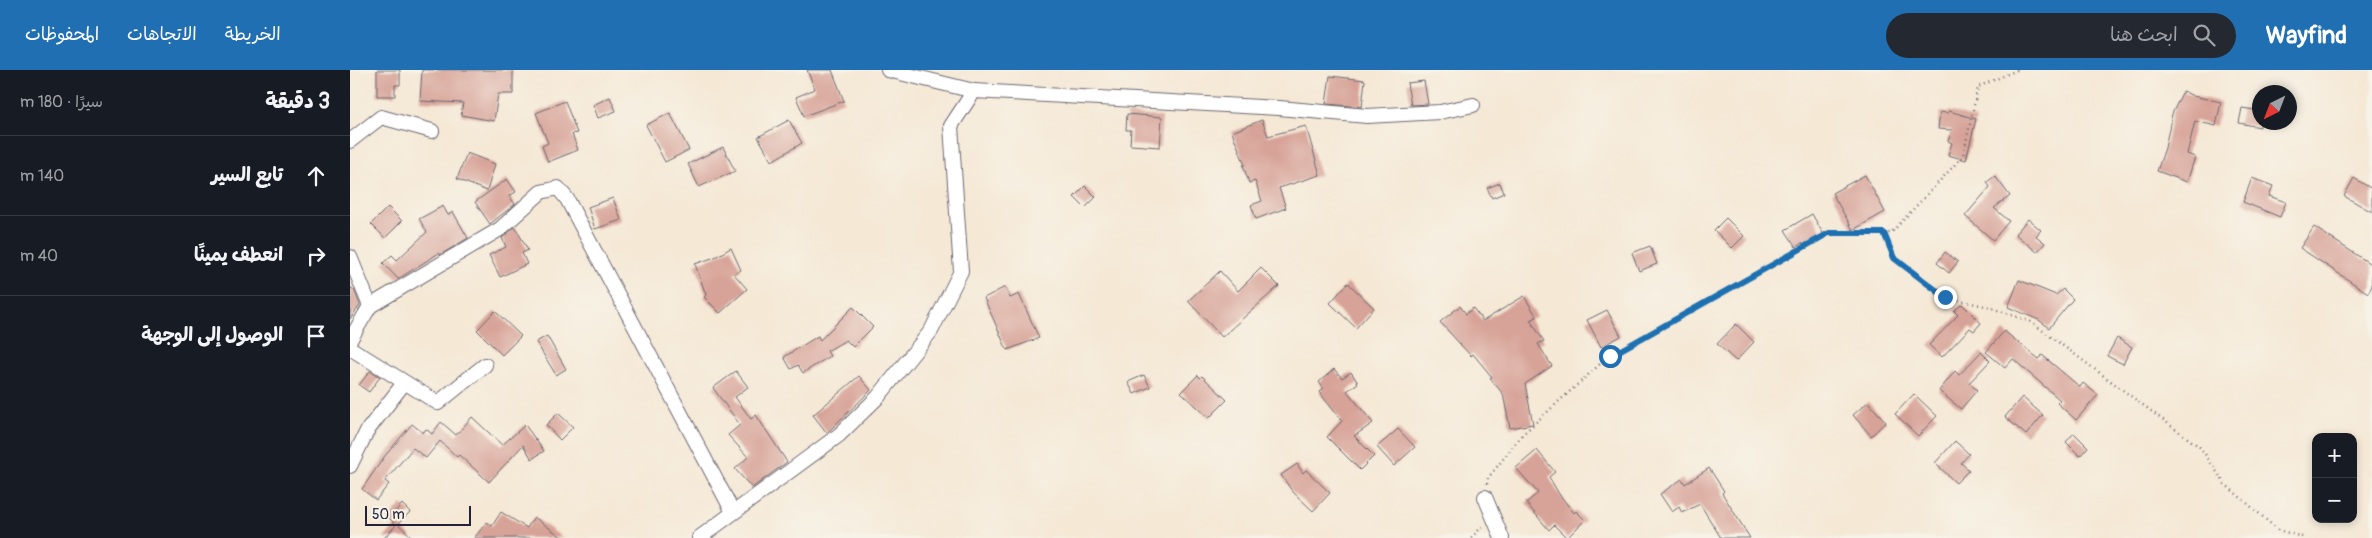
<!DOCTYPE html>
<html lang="ar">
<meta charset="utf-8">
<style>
:root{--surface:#171b24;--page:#242831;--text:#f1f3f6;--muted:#9ea1a6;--line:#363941;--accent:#1f6fb2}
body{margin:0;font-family:Pangolin,"Playpen Sans Arabic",sans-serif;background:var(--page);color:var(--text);direction:rtl}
.controls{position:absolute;right:15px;bottom:15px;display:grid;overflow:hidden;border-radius:10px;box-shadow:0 2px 8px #0003}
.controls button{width:45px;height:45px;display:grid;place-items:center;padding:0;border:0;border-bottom:1px solid var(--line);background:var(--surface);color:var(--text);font:25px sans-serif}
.compass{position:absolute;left:1902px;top:15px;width:45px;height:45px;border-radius:50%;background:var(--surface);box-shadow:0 2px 8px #0003;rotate:222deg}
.scale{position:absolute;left:15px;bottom:12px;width:106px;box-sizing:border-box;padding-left:5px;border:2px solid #22223b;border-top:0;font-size:14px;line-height:18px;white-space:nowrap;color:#22223b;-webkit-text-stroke:4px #f7f3e8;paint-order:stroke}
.stop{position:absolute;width:15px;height:15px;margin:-11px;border:4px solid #1f6fb2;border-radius:50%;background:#fff}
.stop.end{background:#1f6fb2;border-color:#fff;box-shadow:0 1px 5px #0008}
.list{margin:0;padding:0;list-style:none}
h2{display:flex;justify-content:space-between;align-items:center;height:65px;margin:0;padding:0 20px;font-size:21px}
h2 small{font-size:16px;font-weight:400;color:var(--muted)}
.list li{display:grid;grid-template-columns:32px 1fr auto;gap:15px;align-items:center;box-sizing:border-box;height:80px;padding:0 20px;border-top:1px solid var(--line)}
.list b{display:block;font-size:19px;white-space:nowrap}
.list em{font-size:16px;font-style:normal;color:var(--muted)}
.icon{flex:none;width:28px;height:28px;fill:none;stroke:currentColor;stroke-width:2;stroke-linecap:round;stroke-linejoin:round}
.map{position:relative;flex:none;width:2022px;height:468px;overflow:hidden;direction:ltr}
header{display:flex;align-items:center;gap:30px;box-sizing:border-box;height:70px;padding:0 25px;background:var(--accent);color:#fff}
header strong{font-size:24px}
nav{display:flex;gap:28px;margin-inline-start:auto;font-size:18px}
.search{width:350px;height:45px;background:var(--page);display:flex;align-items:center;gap:12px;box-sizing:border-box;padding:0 18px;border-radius:28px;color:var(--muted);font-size:19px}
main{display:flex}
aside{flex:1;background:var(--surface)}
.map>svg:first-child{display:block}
.building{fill:#d7a297}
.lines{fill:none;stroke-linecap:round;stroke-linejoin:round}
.street-casing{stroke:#6c6771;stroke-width:16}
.path{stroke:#6c6771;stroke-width:2.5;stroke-dasharray:1 4;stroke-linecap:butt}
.street{stroke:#fff;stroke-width:14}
.route{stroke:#1f6fb2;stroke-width:6}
</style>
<header>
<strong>Wayfind</strong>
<div class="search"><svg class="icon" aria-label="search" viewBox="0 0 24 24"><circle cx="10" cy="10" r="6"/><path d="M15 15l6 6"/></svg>ابحث هنا</div>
<nav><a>الخريطة</a><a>الاتجاهات</a><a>المحفوظات</a></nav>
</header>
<main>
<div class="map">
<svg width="2022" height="468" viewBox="0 0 2022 468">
<rect width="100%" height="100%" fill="#f7f3e8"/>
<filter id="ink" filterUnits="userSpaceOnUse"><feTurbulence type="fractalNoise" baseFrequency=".02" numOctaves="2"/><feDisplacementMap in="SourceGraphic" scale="10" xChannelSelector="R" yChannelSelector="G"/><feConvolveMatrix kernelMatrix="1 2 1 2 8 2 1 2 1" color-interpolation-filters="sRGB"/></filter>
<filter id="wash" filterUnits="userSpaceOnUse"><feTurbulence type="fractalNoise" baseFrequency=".0096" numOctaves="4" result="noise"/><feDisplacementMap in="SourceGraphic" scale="20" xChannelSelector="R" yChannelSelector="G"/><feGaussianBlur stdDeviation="1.12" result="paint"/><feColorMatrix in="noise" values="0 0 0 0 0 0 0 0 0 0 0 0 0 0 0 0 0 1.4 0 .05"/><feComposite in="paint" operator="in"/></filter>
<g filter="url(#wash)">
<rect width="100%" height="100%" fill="#f5e8d5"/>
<g id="blocks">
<g class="building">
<polygon points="27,0 50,0 50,15 45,15 45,26 27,26"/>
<polygon points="72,0 163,0 163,24 148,24 144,51 111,45 113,33 70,31"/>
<polygon points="457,0 482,0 494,31 454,46 446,27 465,19"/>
<polygon points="980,6 1015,10 1012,37 976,34"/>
<polygon points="1074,11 1078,34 1061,35 1057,13"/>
<polygon points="1833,21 1843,26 1871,32 1866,56 1845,51 1837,84 1845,87 1837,112 1807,101 1815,78 1822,44"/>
<polygon points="260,27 266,41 248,48 243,35"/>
<polygon points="215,31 227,63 222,64 228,80 198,92 192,76 198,73 186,43"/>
<polygon points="1892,38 1910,41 1910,57 1889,53"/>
<polygon points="1599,41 1626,49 1616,90 1598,85 1602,73 1598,71 1602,60 1588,59 1590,42 1598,43"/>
<polygon points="320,43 339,80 315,92 296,55"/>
<polygon points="777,44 812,47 810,77 780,75 781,60 776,60"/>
<polygon points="439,50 452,73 422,91 408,67"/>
<polygon points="912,50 918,66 956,56 970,105 929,118 936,138 906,149 901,135 912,131 905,111 899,113 893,95 895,95 882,62"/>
<polygon points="373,77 385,101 349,117 338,94"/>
<polygon points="117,83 145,94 137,121 107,109"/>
<polygon points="1515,105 1535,142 1503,160 1482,123"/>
<polygon points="1645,106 1660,126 1644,138 1659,151 1643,170 1615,146 1640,117 1637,112"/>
<polygon points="1902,108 1923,116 1919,126 1936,132 1930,147 1893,132"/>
<polygon points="2004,108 2022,119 2022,142 1994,126"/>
<polygon points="157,109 166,122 159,126 165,134 140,154 125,132"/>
<polygon points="1150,113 1154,123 1142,128 1137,118"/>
<polygon points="735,116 746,127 735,138 724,127"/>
<polygon points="263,128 271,150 245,159 238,137"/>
<polygon points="93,136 98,145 103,142 118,168 90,185 89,183 48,209 33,193 42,185 47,190 77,162 69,149"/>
<polygon points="38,137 52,151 35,168 21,154"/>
<polygon points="1462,144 1474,165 1454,176 1452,173 1446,177 1435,160"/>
<polygon points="1376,148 1394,166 1382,178 1364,160"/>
<polygon points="1678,149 1691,160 1686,166 1695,173 1687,182 1665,164"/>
<polygon points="165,157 178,180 172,183 177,194 150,207 139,185 156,177 152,168"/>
<polygon points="1964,157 2022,195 2022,216 2018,223 1950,178"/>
<polygon points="1300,176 1307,194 1289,201 1282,183"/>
<polygon points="381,178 391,200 384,204 397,219 370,243 354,227 356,225 345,194 365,187"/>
<polygon points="1595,182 1608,192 1599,203 1587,193"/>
<polygon points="911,198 929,216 872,267 838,231 870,201 888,221"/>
<polygon points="1669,210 1706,225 1713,219 1723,229 1699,258 1689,250 1658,237"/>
<polygon points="998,213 1024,238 1006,258 980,233"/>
<polygon points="0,217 4,220 10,235 0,249"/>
<polygon points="655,217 660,228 669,224 689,268 657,280 634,228"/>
<polygon points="1174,226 1187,247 1180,250 1194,271 1188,274 1202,296 1175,314 1183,354 1160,358 1153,324 1140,308 1142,307 1123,284 1121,286 1090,252 1110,236 1116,244 1123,238 1133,251"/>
<polygon points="1612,234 1631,253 1624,261 1620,258 1592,287 1579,275 1608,245 1604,241"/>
<polygon points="503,237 523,257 503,277 496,270 477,281 480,286 453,303 448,295 441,299 434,287 468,266 470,270"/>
<polygon points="1257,240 1271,266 1251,277 1237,250"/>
<polygon points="145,241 171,266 152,285 127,260"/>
<polygon points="1386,254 1404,272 1386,291 1367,274"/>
<polygon points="1654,261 1689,289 1692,285 1730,317 1733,313 1748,325 1726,350 1707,333 1710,330 1663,289 1655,298 1636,282"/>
<polygon points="197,266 216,299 206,305 186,272"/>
<polygon points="1767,268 1782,277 1773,294 1757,286"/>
<polygon points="1631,282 1640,291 1619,313 1627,320 1611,339 1589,321 1605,301 1609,305"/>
<polygon points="984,299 992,308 1001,302 1008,313 997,321 1023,353 1004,366 1024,386 1010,400 977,367 992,351 969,322 973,318 969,312"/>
<polygon points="20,301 30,307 19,322 9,315"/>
<polygon points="386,301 398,317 385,327 401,349 406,345 437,392 402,418 385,399 398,387 378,365 390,355 363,318"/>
<polygon points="794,305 800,317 784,324 778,312"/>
<polygon points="848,305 850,308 852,306 877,330 859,348 831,322"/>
<polygon points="509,306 521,320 477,363 463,345"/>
<polygon points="1564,324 1587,346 1568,366 1545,344"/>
<polygon points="1672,327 1693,345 1676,365 1655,347"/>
<polygon points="1518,332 1536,352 1521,366 1503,345"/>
<polygon points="208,343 223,357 210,370 196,355"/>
<polygon points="122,347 152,375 175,355 194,381 182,389 173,375 139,412 109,385 107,387 90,371 76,388 63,378 35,411 39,414 26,430 12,419 34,387 62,354 73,363 76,359 82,364 91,352 106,365"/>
<polygon points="1048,359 1065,377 1044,396 1027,377"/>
<polygon points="1724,363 1738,377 1730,386 1716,372"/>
<polygon points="1605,371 1619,384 1611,393 1619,400 1606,413 1585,393"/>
<polygon points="1187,380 1205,402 1199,407 1209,424 1224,443 1226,441 1235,450 1217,468 1204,455 1199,460 1176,433 1188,423 1166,398"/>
<polygon points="947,394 953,403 956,400 980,423 963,441 942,421 931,405"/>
<polygon points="1359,398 1374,421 1372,423 1400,468 1371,468 1350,434 1332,443 1329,437 1322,442 1310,424 1332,409 1335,414"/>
<polygon points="52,434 60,442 48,454 63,468 34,468 46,455 39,448"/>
<polygon points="151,442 177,458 184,447 213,468 124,468 137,452 142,456"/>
</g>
</g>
</g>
<g filter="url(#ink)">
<use href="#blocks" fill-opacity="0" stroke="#6c6771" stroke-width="1"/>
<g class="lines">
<defs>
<g id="street">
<polyline points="538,0 624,21"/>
<polyline points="0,71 31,47 82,61"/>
<polyline points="0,187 20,236 0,270"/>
<polyline points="20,236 150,159 191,122 208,118 217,129 383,442"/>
<polyline points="0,278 88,333 135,295"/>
<polyline points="0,396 17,361 54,313"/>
<polyline points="1135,427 1152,468"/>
<polyline points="349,468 489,365 528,327 581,261 611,201 601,56 624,21 929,38 1017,46 1090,42 1123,35"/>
</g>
</defs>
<use href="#street" class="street-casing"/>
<g class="path">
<polyline points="1534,163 1544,188 1595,227 1639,237 1681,252 1851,378 1875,414 1928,460 1956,468"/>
<polyline points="1137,414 1138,408 1173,364 1260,285 1479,163 1541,163 1613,86 1628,17 1667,0"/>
<polyline points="1121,468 1132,457"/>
</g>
<use href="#street" class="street"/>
</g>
</g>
<g class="lines" filter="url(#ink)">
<polyline class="route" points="1260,286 1479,163 1534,163 1544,188 1595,227"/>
</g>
</svg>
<div class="controls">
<button>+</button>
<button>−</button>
</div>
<svg class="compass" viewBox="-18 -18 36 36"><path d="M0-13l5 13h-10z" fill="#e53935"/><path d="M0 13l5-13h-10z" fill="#9ea1a6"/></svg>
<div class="scale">50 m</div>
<div class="stop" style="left:1260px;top:286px"></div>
<div class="stop end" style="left:1595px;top:227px"></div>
</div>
<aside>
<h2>3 دقيقة<small>سيرًا · 180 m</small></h2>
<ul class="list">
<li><svg class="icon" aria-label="ahead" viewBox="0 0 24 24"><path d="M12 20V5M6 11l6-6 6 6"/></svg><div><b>تابع السير</b></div><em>140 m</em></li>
<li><svg class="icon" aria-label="right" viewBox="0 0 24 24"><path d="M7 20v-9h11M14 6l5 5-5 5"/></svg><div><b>انعطف يمينًا</b></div><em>40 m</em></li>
<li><svg class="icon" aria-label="arrive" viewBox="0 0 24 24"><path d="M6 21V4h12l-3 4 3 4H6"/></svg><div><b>الوصول إلى الوجهة</b></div></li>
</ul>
</aside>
</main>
